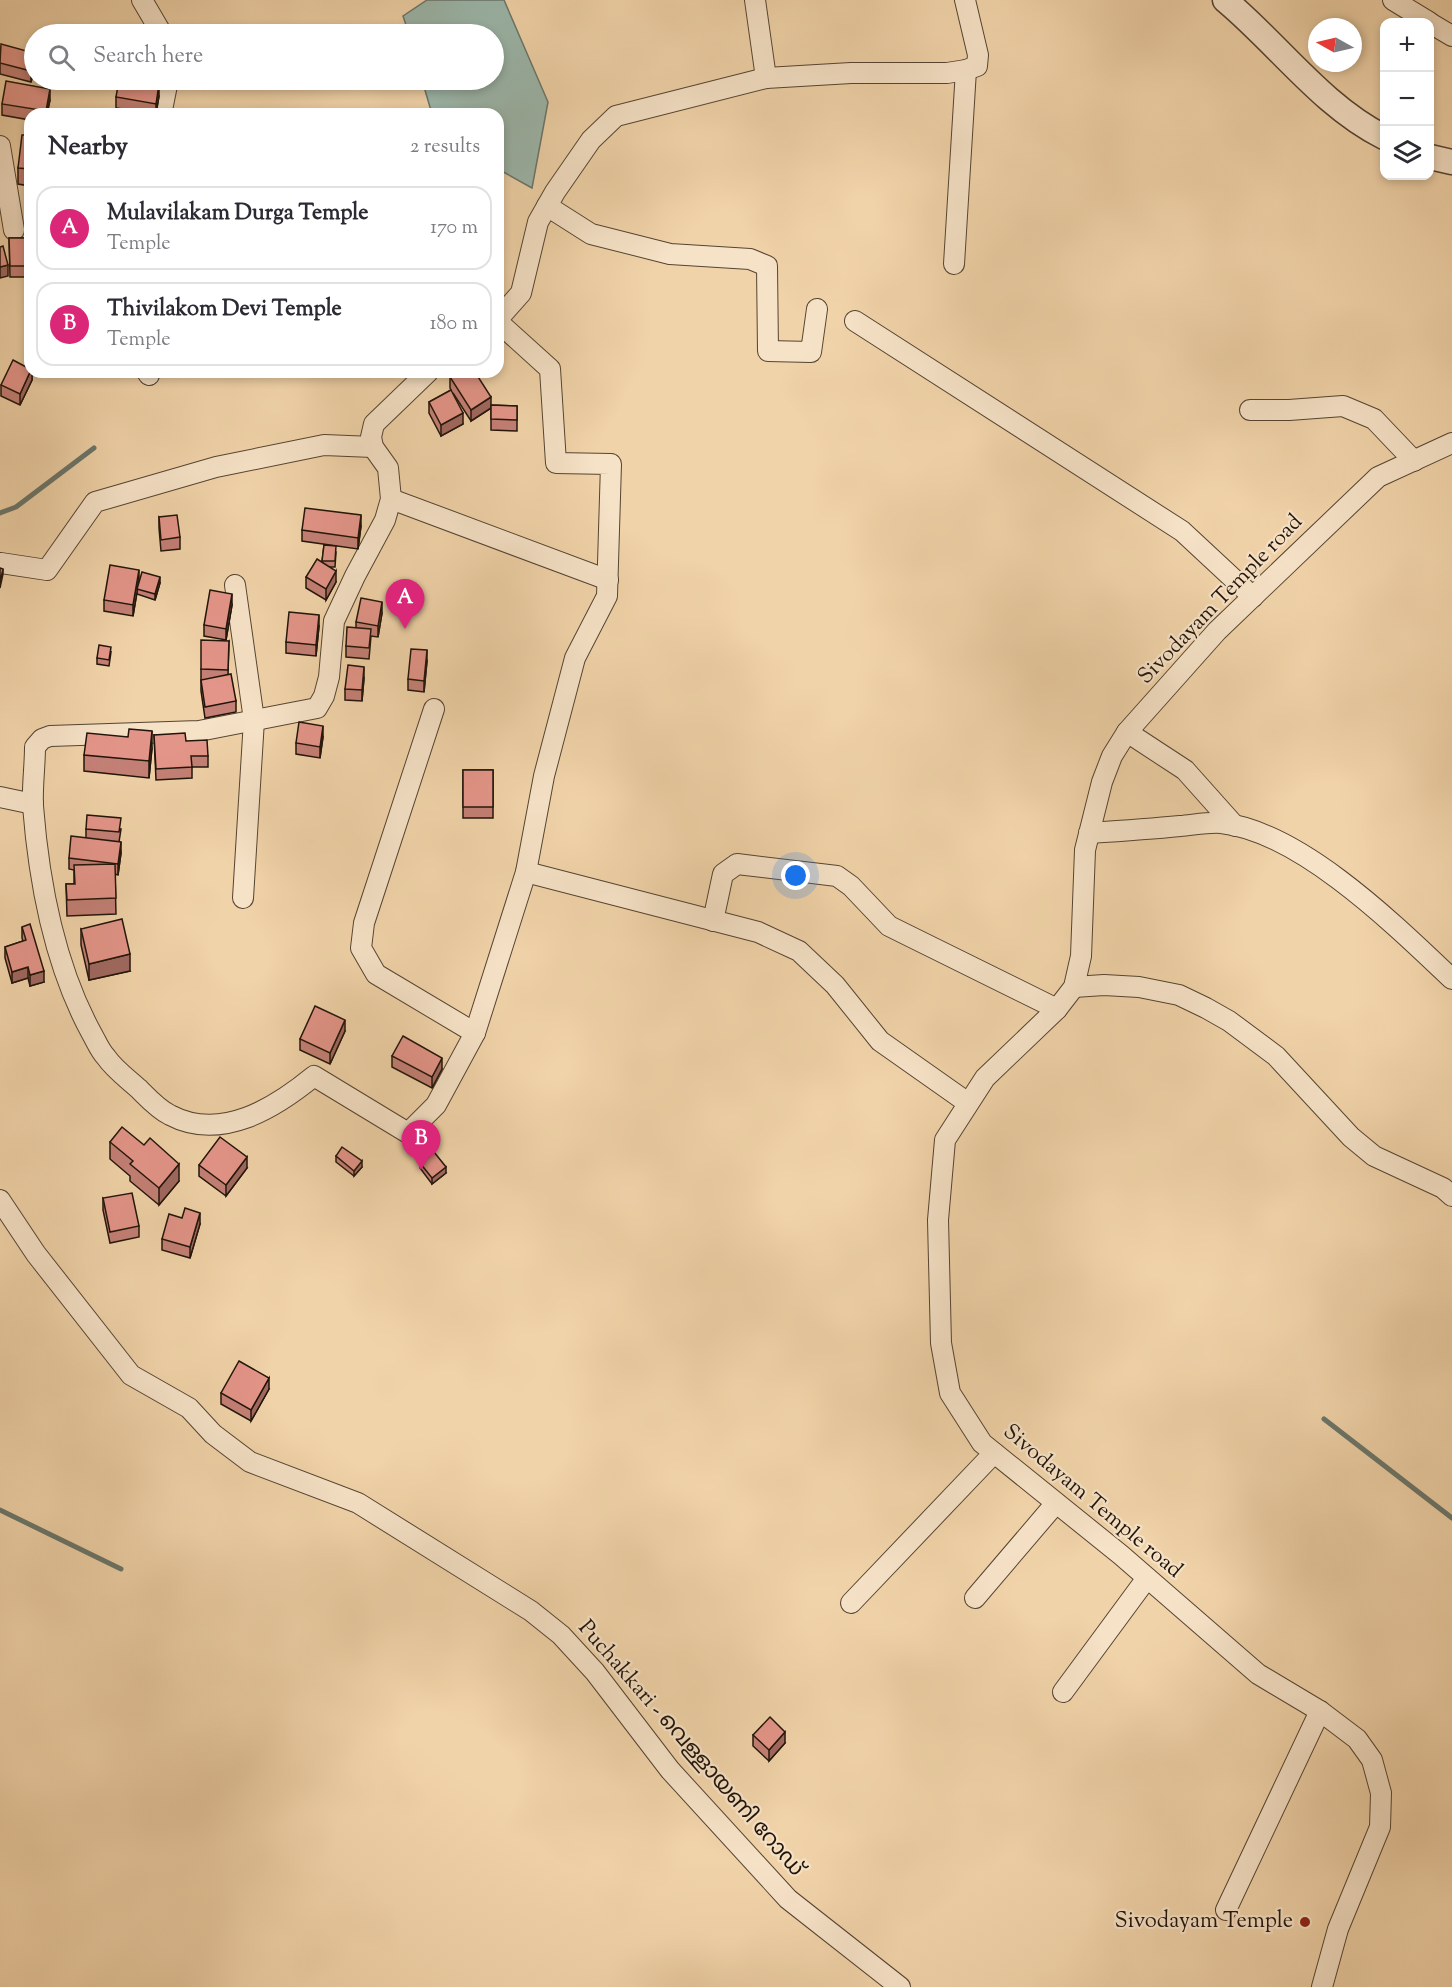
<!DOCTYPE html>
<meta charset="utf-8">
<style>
:root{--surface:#fff;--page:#f2f2f3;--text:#2b2b33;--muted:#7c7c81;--line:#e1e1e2;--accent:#db2777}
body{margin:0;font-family:"Sorts Mill Goudy","Noto Sans Malayalam",serif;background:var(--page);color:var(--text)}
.controls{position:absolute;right:18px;top:18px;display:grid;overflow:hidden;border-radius:12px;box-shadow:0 3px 9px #0003}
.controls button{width:54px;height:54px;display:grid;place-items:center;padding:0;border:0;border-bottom:2px solid var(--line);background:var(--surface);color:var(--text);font:30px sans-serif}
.compass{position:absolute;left:1308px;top:18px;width:54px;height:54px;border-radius:50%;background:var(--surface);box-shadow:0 3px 9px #0003;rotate:278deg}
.you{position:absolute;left:796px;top:876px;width:21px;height:21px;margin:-15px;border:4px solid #fff;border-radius:50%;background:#1a73e8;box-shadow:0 0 0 9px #1a73e833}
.badge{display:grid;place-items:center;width:39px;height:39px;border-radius:50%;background:var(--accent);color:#fff;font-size:20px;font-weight:700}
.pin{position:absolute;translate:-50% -50px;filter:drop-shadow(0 2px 3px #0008)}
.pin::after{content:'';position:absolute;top:32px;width:21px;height:18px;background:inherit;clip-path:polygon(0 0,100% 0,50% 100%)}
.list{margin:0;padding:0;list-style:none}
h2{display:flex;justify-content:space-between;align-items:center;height:78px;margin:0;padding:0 24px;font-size:26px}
h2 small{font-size:20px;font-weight:400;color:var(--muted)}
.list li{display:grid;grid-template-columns:39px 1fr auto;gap:18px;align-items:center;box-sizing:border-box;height:84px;margin:0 12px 12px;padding:0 12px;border:2px solid var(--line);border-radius:18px}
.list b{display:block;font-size:22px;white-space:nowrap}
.list p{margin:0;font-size:20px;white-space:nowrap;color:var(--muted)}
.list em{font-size:20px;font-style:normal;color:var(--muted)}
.icon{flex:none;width:33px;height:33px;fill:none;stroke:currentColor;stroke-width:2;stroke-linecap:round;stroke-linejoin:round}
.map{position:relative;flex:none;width:1452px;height:1987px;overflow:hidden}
.search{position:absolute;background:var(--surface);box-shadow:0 3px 9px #0003;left:24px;top:24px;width:480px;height:66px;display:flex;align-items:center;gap:15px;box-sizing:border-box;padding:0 21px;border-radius:33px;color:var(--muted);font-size:22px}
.panel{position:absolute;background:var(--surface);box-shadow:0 3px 9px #0003;left:24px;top:108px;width:480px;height:270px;border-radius:18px}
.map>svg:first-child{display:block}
.water{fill:#9bb7ab;stroke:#6a766b;stroke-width:1.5}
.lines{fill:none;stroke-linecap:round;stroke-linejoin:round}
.stream{stroke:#6a766b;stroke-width:5}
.minor-casing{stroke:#554432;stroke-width:22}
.tertiary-casing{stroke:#554432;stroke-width:27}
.minor{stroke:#f6e2c7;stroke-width:20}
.tertiary{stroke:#f6e2c7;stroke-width:24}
.wall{fill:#c48076;stroke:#21140a;stroke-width:1.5}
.shaded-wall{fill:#a06860;stroke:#21140a;stroke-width:1.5}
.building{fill:#e49589;stroke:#21140a;stroke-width:1.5}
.poi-dot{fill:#8f2418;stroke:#f6e2c7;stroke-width:2}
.labels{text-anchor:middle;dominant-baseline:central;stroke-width:4.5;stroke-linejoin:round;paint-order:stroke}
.street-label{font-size:22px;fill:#21140a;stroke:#f6e2c7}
.poi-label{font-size:22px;fill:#21140a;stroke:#f6e2c7;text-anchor:end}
</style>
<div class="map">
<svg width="1452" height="1987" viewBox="0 0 1452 1987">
<rect width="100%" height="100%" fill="#f1d3a9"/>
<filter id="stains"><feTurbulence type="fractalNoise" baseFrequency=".00333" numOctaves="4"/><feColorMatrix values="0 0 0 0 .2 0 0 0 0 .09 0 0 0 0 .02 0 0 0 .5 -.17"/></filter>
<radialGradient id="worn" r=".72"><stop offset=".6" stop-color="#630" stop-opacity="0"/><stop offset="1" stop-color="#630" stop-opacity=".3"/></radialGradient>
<polygon class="water" points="427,0 504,0 548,102 532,188 498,169 498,114 432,114 422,80 494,80 494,34 409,34 403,16"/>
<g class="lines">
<g class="stream">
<polyline points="0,513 16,507 94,448"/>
<polyline points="1324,1419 1452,1518"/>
<polyline points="0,1510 121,1569"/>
</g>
<defs>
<g id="minor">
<polyline points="142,0 162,34"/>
<polyline points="755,0 766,78"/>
<polyline points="1393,0 1429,22"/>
<polyline points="1430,23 1452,36"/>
<polyline points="159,114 163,105 168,80"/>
<polyline points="0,146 14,230"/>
<polyline points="547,206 591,234 670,254 750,259 767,266 768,351 811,352 817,309"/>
<polyline points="954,264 966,70"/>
<polyline points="498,319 521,293 538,222 555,192 591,140 616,116 766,78 851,73 947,73 966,70 977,66 978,55 965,0"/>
<polyline points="855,321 1182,531 1253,597"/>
<polyline points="147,372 149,375"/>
<path d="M 428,372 L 374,424 L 371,437 L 373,447 L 388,468 L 391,499 L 385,520 L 355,576 L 334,621 L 329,677 L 324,696 L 317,708 L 199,731 L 50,736 L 42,739 L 35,747 C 35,766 32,787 33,806 C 39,883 54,965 92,1034 C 96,1041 100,1051 106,1057 C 114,1069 128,1079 139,1089 C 148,1098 158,1109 170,1115 C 221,1142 275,1108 314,1076 L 408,1133 L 436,1105 L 475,1033 L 526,872 L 544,776 L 575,658 L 607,596 L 611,464 L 556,463 L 550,369 L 498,322"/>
<polyline points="1250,410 1289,410 1343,406 1374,419 1414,461"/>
<polyline points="391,499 608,580"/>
<polyline points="1,563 47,570 95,502 216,467 324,445 373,447"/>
<polyline points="235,585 254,720 243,898"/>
<polyline points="434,709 364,923 361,948 376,974 475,1033"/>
<polyline points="1127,732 1185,770 1235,826"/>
<polyline points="0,797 33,804"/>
<path d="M 1089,833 C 1120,831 1150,829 1180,826 C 1193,825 1208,822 1221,823 C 1300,831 1396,926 1452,979"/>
<polyline points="526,872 758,932 799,951 835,985 880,1041 968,1103"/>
<polyline points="713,921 723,874 737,864 837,876 851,886 889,926 1057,1009"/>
<polyline points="1074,987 1104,985 1139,987 1179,995 1206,1008 1229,1021 1276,1056 1351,1137 1374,1156 1443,1188 1452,1196"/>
<polyline points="0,1200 36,1254 131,1375 189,1408 213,1434 250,1462 358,1503 531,1611 561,1635 595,1672 670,1770 788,1899 900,1987"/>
<polyline points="975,1598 1056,1503"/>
<polyline points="851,1603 994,1453"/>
<polyline points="1063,1692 1147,1578"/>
<polyline points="1226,1910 1320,1711"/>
<polyline points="1322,1987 1338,1929 1380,1827 1381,1793 1372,1760 1357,1739 1320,1711 1258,1674 1121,1555 982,1443 950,1393 941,1343 938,1220 945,1140 985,1078 1057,1009 1074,987 1081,956 1085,850 1102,782 1112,756 1127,732 1217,631 1378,477 1452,443"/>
</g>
<g id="tertiary">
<path d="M 1225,0 C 1278,44 1322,106 1384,137"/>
<polyline points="1430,157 1452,162"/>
</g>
</defs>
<use href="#minor" class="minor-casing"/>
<use href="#tertiary" class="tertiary-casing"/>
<use href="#minor" class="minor"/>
<use href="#tertiary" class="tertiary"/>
</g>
<g class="wall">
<polygon points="0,47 34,53 34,70 31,82 0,74"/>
<polygon points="159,96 156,114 116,108 116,97"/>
<polygon points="50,100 47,114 30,114 30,120 2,115 2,104"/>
<polygon points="30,135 30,186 18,184 18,168"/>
<polygon points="9,238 30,238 30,277 10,277"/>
<polygon points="32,372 32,380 20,405 1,396 1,385"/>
<polygon points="450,377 491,405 517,406 517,431 491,430 491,408 471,421 453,393 463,424 441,436 429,413 429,402 451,390 450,388"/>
<polygon points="159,517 180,537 180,549 161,551 159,528"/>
<polygon points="361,526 358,549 302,541 302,530"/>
<polygon points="324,545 336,552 335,567 330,567 336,582 326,600 306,588 306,577 322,562"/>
<polygon points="139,581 160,583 155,600 137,594 137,592 133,616 104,611 104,600"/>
<polygon points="232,605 226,640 204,636 204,625"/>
<polygon points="382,613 378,637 371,636 369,659 346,657 346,646 356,628 356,622"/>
<polygon points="319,626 316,656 286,653 286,642"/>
<polygon points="229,641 228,675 236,701 236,712 205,718 201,691 201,669"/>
<polygon points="111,652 109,666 97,664 97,658"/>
<polygon points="427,661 424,692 408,690 408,679"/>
<polygon points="364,678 362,701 345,700 345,689"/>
<polygon points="154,735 186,741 208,756 208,767 192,767 192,778 156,780"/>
<polygon points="128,737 152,748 149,778 84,771 84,755"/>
<polygon points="323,737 320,758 296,754 296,743"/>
<rect x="463" y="770" width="30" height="48"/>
<polygon points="86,829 121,829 119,842 121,853 118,875 115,874 116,914 67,916 66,884 74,884 74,870 69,869 69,858 86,838"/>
<polygon points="22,927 44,982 30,986 28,978 12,983 5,958 5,947 23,941 22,938"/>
<polygon points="81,929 130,971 89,980 81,945"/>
<polygon points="345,1031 330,1064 300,1050 300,1039"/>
<polygon points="392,1056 442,1069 432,1088 392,1067"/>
<polygon points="110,1142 144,1145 179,1181 159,1205 130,1181 130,1176 110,1159"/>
<polygon points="336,1156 362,1167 354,1176 336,1162"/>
<polygon points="420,1163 446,1173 432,1184 420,1168"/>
<polygon points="199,1165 247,1168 226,1196 199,1176"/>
<polygon points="103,1198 139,1226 139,1237 110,1243 103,1210"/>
<polygon points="200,1224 190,1258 162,1250 162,1239"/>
<polygon points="269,1389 251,1421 221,1404 221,1393"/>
<polygon points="753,1735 785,1743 769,1761 753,1746"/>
</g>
<g class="shaded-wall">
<polygon points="34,59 34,70 31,82 31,71"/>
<polygon points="159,84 159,96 156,114 156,104"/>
<polygon points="50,89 50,100 47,114 46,114"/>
<polygon points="8,265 8,276 0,278 0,267"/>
<polygon points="30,372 32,372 32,380 20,405 20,394"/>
<polygon points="491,397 491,408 471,421 471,410"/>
<polygon points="463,413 463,424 441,436 441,425"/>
<polygon points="361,515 361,526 358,549 358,538"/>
<polygon points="3,569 3,574 0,588 0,582"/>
<polygon points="139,570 139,581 133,616 133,605"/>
<polygon points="336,571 336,582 326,600 326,589"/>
<polygon points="160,577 160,583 155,600 155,594"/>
<polygon points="232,594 232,605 226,640 226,629"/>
<polygon points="382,602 382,613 378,637 378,626"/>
<polygon points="319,615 319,626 316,656 316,645"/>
<polygon points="427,650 427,661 424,692 424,681"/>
<polygon points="364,667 364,678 362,701 362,690"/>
<polygon points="323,726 323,737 320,758 320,747"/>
<polygon points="152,731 152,748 149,778 149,761"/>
<polygon points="121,842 121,853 118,875 118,864"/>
<polygon points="130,954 130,971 89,980 89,964"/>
<polygon points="28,967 28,978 12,983 12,972"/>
<polygon points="44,971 44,982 30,986 30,975"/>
<polygon points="345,1020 345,1031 330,1064 330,1053"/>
<polygon points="442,1058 442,1069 432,1088 432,1077"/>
<polygon points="247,1157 247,1168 226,1196 226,1185"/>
<polygon points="362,1161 362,1167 354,1176 354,1171"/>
<polygon points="179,1164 179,1181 159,1205 159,1188"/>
<polygon points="446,1167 446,1173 432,1184 432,1178"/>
<polygon points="200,1213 200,1224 190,1258 190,1247"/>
<polygon points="269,1378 269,1389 251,1421 251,1410"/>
<polygon points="785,1732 785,1743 769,1761 769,1750"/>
</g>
<g class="building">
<polygon points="1,44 34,53 34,59 31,71 0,63"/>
<polygon points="119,80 126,80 159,84 156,104 116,97"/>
<polygon points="6,81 50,89 46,111 2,104"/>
<polygon points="22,135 30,135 30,169 18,168"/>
<polygon points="9,238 30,238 30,266 10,266"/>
<polygon points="3,246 8,265 0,267 0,247"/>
<polygon points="13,360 30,369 30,372 20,394 1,385"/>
<polygon points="457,372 475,372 491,397 471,410 450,377"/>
<polygon points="451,390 463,413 441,425 429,402"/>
<polygon points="491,405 517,406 517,420 491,419"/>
<polygon points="305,508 361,515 358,538 302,530"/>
<polygon points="177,515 180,537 161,540 159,517"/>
<polygon points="324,545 336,546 335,561 322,561"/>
<polygon points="317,559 336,571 326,589 306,577"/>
<polygon points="110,565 139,570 133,605 104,600"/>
<polygon points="0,568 3,569 0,582"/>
<polygon points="142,572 160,577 155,594 137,589"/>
<polygon points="210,590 232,594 226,629 204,625"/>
<polygon points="361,598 382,602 378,626 356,622"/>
<polygon points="289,612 319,615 316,645 286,642"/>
<polygon points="347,627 371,629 369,648 346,646"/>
<polygon points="201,640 229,641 228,670 201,669"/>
<polygon points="99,645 111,647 109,660 97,658"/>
<polygon points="411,649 427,650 424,681 408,679"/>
<polygon points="348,665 364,667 362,690 345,689"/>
<polygon points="231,674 236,701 205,707 201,680"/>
<polygon points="299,722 323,726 320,747 296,743"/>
<polygon points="129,729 152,731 149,761 84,755 87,733 128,737"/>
<polygon points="185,733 186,741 207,740 208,756 191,756 192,767 156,769 154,735"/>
<rect x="463" y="770" width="30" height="37"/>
<polygon points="87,815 121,818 119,832 86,829"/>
<polygon points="71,836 121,842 118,864 69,858"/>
<polygon points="115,864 116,898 67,900 66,884 75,884 74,865"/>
<polygon points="122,919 130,954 89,964 81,929"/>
<polygon points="30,924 44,971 30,975 28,967 12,972 5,947 26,940 22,927"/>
<polygon points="315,1006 345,1020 330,1053 300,1039"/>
<polygon points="403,1036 442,1058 432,1077 392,1056"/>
<polygon points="122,1127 144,1145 150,1138 179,1164 159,1188 130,1164 133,1161 110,1142"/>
<polygon points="220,1137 247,1157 226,1185 199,1165"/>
<polygon points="342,1147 362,1161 354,1171 336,1156"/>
<polygon points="434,1152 446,1167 432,1178 420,1163"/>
<polygon points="132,1193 139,1226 110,1232 103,1198"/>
<polygon points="185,1208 200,1213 190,1247 162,1239 169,1214 182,1218"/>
<polygon points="239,1361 269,1378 251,1410 221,1393"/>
<polygon points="770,1717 785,1732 769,1750 753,1735"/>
</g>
<circle class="poi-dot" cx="1305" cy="1922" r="6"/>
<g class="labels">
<g class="street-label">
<text transform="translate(1221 600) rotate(-46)">Sivodayam Temple road</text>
<text transform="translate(1092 1502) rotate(40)">Sivodayam Temple road</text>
<text transform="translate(690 1749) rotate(49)">Puchakkari - വെള്ളായണി റോഡ്</text>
</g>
<g class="poi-label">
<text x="1293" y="1922">Sivodayam Temple</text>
</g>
</g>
<rect width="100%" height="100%" filter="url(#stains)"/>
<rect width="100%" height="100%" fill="url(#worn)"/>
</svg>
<div class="controls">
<button>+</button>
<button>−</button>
<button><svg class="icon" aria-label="layers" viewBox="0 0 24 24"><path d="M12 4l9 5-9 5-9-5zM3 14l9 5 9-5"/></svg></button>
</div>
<svg class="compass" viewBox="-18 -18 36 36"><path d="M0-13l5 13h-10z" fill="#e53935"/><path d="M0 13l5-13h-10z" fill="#7c7c81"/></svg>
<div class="you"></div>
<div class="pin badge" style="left:405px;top:629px">A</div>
<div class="pin badge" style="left:421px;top:1170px">B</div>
<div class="search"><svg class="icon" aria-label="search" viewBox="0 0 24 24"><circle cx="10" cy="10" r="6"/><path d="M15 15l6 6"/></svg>Search here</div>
<section class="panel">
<h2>Nearby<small>2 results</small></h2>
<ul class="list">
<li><span class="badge">A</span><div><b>Mulavilakam Durga Temple</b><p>Temple</p></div><em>170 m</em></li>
<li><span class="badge">B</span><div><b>Thivilakom Devi Temple</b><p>Temple</p></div><em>180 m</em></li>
</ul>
</section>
</div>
